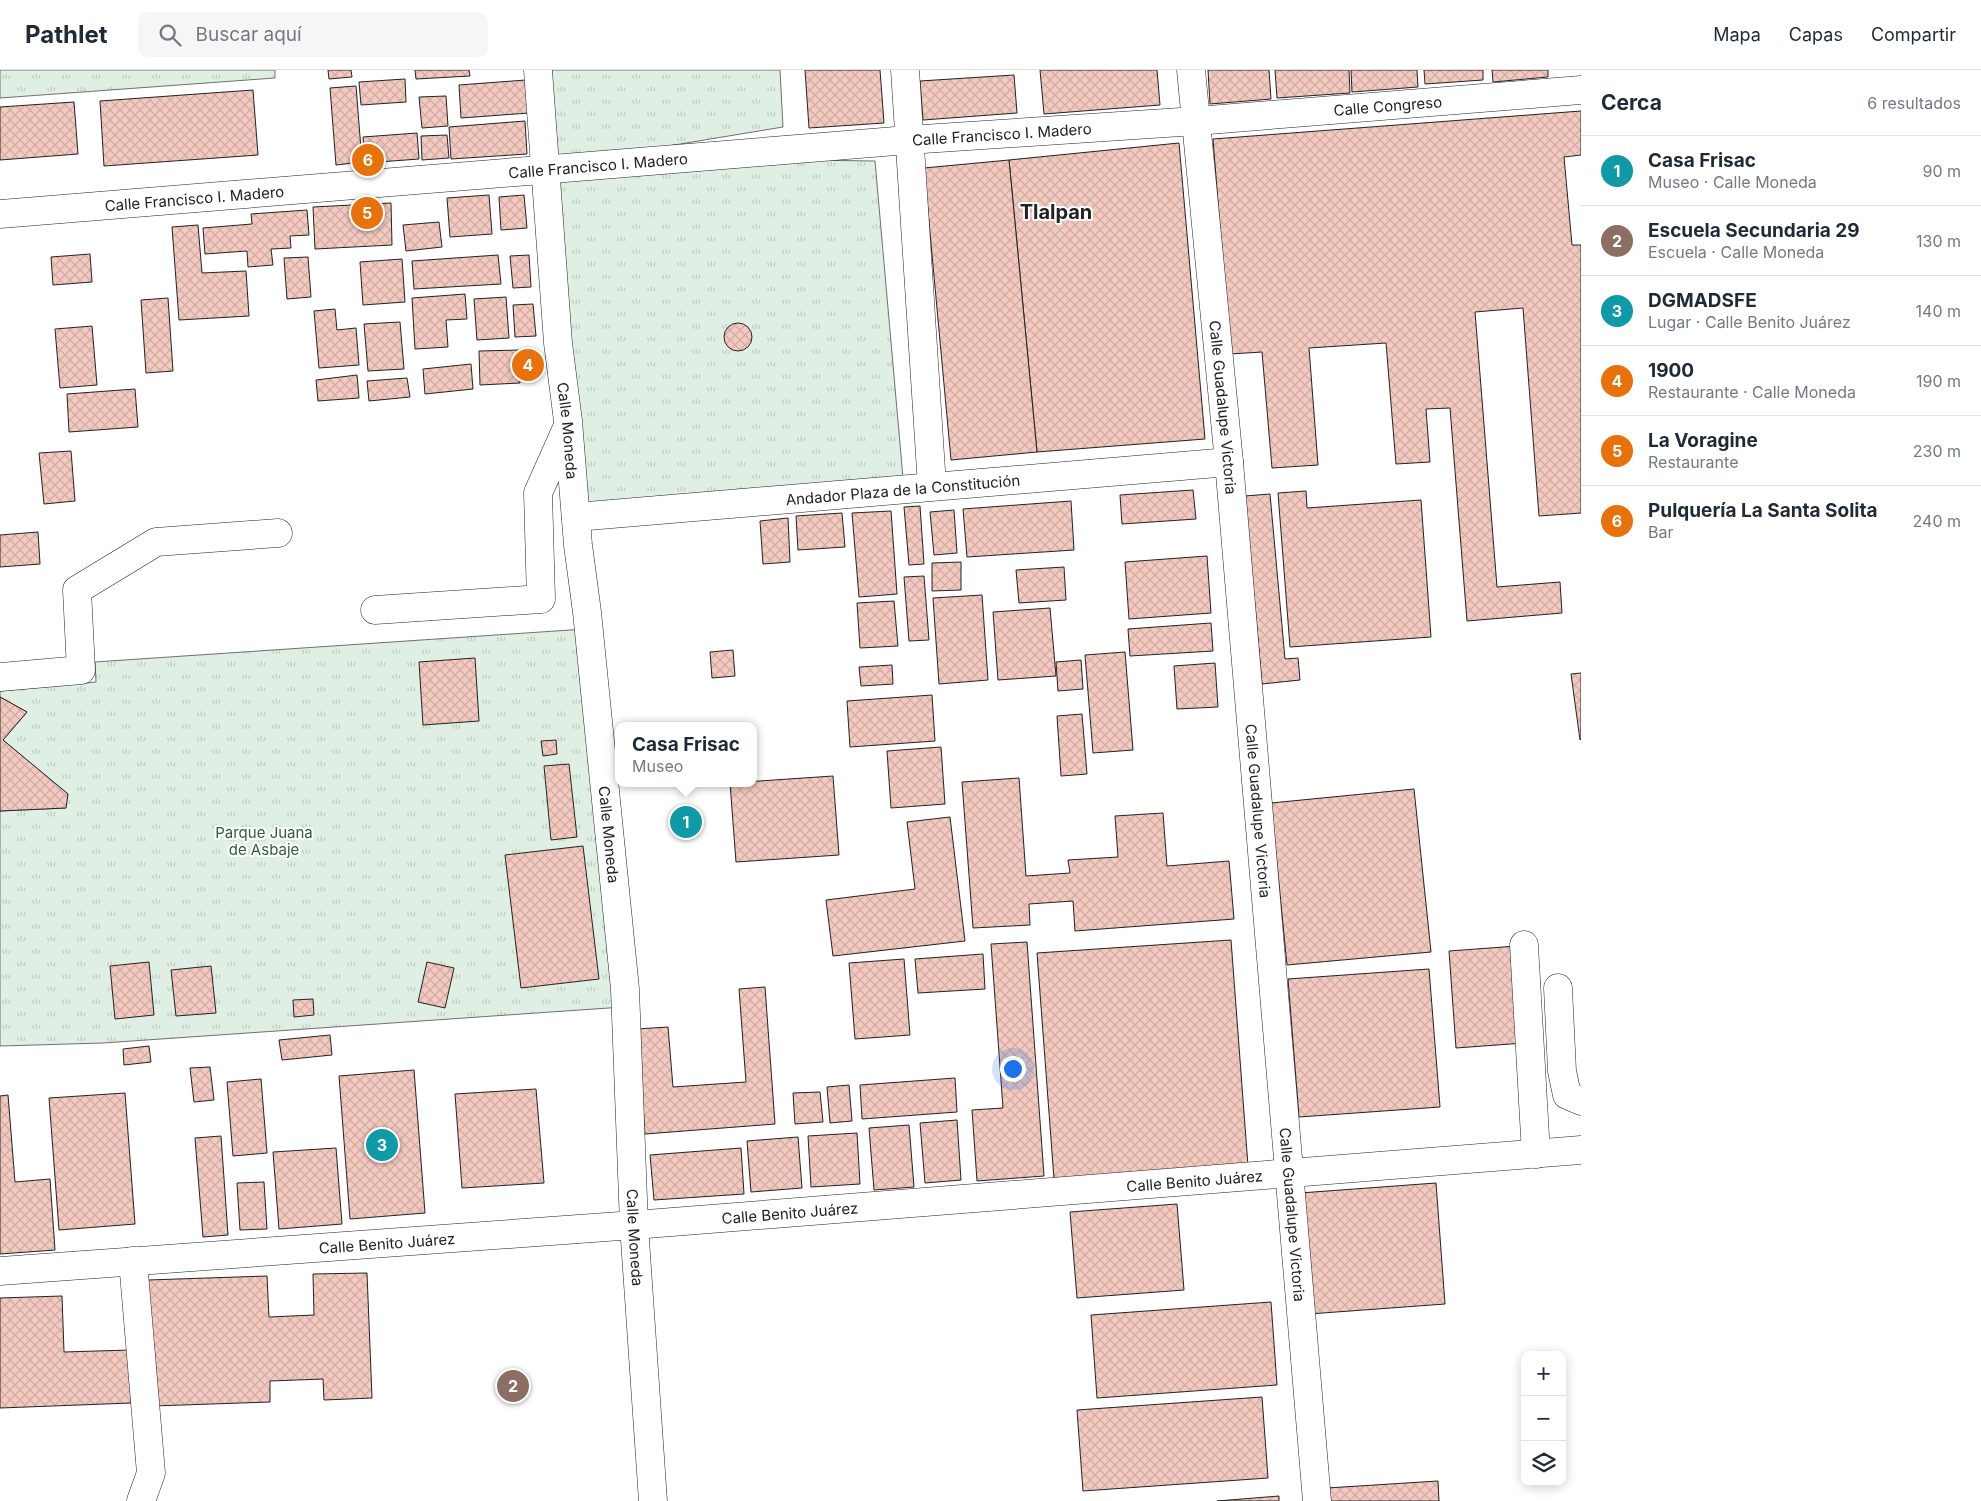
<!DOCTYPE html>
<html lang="es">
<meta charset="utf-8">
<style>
:root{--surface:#fff;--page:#f6f6f7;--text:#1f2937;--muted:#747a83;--line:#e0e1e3;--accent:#db2777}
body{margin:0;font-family:Inter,sans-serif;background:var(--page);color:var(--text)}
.controls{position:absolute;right:15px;bottom:15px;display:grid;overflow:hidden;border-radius:10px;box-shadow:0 2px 12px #0003}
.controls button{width:45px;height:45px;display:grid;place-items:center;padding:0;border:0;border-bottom:1px solid var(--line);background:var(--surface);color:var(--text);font:25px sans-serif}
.you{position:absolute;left:1012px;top:998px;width:18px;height:18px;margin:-12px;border:4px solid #fff;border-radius:50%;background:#1a73e8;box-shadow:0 0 0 8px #1a73e833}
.badge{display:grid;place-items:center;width:32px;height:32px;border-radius:50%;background:var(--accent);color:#fff;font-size:16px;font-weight:700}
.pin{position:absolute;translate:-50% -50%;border:2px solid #fff;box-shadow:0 1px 5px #0006}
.popup{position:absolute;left:615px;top:652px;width:142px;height:65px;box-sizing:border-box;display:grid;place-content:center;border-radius:10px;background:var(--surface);filter:drop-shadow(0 1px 4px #0005);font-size:16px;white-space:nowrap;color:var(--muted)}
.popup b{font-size:19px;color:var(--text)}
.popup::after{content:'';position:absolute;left:50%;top:100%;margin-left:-10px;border:10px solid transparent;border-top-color:var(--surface)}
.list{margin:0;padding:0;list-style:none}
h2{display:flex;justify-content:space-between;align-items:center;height:65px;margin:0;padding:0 20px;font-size:21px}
h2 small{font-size:16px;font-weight:400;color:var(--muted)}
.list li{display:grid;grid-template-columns:32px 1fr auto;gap:15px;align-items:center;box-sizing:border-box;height:70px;padding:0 20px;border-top:1px solid var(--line)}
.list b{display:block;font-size:19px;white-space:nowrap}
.list p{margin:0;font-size:16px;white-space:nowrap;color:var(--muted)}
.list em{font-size:16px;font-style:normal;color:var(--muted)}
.icon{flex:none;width:28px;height:28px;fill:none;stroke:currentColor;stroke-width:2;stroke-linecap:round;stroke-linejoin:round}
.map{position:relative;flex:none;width:1581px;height:1431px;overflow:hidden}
header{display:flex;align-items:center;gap:30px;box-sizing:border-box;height:70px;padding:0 25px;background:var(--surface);border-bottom:1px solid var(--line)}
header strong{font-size:24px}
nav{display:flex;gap:28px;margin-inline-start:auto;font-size:18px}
.search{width:350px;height:45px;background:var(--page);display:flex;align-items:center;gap:12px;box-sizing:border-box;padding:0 18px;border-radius:10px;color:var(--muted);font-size:19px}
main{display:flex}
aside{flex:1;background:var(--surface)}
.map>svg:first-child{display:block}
.park{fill:url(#park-tufts);stroke:#6f6f6f}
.building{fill:url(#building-cross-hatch);stroke:#222}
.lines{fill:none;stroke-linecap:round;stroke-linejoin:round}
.minor-casing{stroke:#222;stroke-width:29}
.minor{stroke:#fff;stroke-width:28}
.labels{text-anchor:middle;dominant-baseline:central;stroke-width:4;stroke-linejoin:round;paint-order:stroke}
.street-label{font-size:15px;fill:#222;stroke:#fff}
.park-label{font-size:15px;fill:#2f5e38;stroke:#fff}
.district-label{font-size:20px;font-weight:bold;fill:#222;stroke:#fff}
</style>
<header>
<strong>Pathlet</strong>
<div class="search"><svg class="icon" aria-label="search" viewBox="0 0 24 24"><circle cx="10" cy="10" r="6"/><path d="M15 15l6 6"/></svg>Buscar aquí</div>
<nav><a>Mapa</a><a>Capas</a><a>Compartir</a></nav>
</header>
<main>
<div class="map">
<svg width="1581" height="1431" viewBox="0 0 1581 1431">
<defs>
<pattern id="park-tufts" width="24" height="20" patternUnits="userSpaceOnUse" patternTransform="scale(1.25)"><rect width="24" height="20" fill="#e0efe3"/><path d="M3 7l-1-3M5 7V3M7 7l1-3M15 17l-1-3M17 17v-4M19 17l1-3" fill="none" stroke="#c0cdc2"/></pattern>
<pattern id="building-cross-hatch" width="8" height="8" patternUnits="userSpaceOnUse" patternTransform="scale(1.25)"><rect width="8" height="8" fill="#f3c9c0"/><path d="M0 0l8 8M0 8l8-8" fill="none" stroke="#d0aca5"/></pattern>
</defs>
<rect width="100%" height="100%" fill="#fff"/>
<g class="park">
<polygon points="0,0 275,0 275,8 0,28"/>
<polygon points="547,0 780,0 783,57 553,95"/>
<polygon points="727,89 875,91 903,408 578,445 553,102"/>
<polygon points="585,559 623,937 103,973 0,976 0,741 65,738 68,724 3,670 27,642 0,627 0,621 96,612 95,592"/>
</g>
<g class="building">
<polygon points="328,0 351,0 352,7 329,9"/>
<polygon points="415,0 469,0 470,6 416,9"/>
<polygon points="805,0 880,0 884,53 809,58"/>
<polygon points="1040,0 1157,0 1160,35 1044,44"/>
<polygon points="1208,0 1269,0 1271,29 1210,34"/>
<polygon points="1275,0 1349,0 1350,23 1277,28"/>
<polygon points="1351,0 1417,0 1418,17 1352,22"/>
<polygon points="1424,0 1483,0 1483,10 1425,14"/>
<polygon points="1492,0 1548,0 1548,7 1493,12"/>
<polygon points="1014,5 1017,43 923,50 920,11"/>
<polygon points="405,9 406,32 361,35 359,12"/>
<polygon points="526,10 529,43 461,48 459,15"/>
<polygon points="356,16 362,92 336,95 330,18"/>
<polygon points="253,20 258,85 104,96 100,31"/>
<polygon points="446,26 448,56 422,58 419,27"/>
<polygon points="74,32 78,84 0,90 0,37"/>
<polygon points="1581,41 1581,85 1564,87 1572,175 1581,175 1581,443 1539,446 1523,238 1475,242 1497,517 1560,512 1562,543 1467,551 1450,338 1426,339 1430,392 1396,394 1386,273 1309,278 1318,395 1272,398 1262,282 1230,284 1213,69"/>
<polygon points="525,51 527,84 451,89 449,57"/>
<polygon points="417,63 419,89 365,93 363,67"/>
<polygon points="447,65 449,88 422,90 421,66"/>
<polygon points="1179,73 1205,369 1037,382 1009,90"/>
<polygon points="1009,90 1037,382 951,390 924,98"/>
<polygon points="489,125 492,164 450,167 447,128"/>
<polygon points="524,125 527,158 501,160 499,127"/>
<polygon points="391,133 392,175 315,179 313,137"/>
<polygon points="307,140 309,165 290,166 291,178 271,179 273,195 248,197 247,181 205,184 203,158 252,154 251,144"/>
<polygon points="439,152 442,177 406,181 403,155"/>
<polygon points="198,155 202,203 246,201 249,246 179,250 172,157"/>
<polygon points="90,184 92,212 53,215 51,187"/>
<polygon points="498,185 501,214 414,219 412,191"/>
<polygon points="529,185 531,217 513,218 510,186"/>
<polygon points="308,187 311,227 287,229 284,188"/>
<polygon points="402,189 405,232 363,235 360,192"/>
<polygon points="465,224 467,249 446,250 448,277 415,279 412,228"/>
<polygon points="506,227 509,268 477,270 474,229"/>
<polygon points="168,228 173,301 146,303 141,230"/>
<polygon points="533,234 536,266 515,267 513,235"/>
<polygon points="335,239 337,260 356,258 359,295 319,298 314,241"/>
<polygon points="400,252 404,299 368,301 364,254"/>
<circle cx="738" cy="267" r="14"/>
<polygon points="92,256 97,315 60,318 55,259"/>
<polygon points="519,280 520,313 480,315 479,281"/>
<polygon points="471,294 473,319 425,324 423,299"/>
<polygon points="357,305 359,328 318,331 316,310"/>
<polygon points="407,308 410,327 369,331 367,311"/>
<polygon points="135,319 138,357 69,362 67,324"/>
<polygon points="71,381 75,431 44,434 39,383"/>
<polygon points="1193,420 1196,449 1122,454 1120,425"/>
<polygon points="1306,421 1307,438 1421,430 1431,567 1290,577 1278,423"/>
<polygon points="1270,424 1285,589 1298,588 1300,610 1262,614 1245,426"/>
<polygon points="1071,431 1074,480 967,487 963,439"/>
<polygon points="920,436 924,494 909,495 904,437"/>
<polygon points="954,440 957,483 934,485 930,442"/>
<polygon points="891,441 897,524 859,527 852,443"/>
<polygon points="842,443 845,477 798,480 796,446"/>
<polygon points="788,448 790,492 763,494 760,451"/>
<polygon points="38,462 40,494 0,497 0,465"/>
<polygon points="1207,486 1211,543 1129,549 1125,492"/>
<polygon points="961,492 961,520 932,521 932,493"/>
<polygon points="1064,497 1066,530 1019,533 1016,500"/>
<polygon points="924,506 929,570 909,571 904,507"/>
<polygon points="982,525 988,610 939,614 933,528"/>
<polygon points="894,531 898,576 860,578 857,533"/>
<polygon points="1050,538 1056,606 998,610 993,542"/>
<polygon points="1211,553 1213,581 1130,586 1128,559"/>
<polygon points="733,580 735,606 712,608 710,582"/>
<polygon points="1125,582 1133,680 1093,683 1085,585"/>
<polygon points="475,588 479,651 423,655 419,592"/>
<polygon points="1081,590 1083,619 1058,621 1056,592"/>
<polygon points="1215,593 1218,637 1177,639 1174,596"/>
<polygon points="892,595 893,614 861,616 859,597"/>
<polygon points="1581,603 1581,669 1580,670 1571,604"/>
<polygon points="932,625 935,671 850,677 847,631"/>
<polygon points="0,627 27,642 3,670 68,724 66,738 0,741"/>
<polygon points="1082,644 1087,704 1061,706 1057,646"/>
<polygon points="556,670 557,684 543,686 541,671"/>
<polygon points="941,677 945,734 891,738 887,681"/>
<polygon points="569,694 577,767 551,770 544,696"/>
<polygon points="833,706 839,785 736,792 730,713"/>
<polygon points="1019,708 1026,806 1070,803 1068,790 1118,787 1115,746 1163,743 1167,796 1229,791 1234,849 1075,861 1073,831 1029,834 1030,855 973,858 962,712"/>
<polygon points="1414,719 1431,882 1287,895 1271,733"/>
<polygon points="950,747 965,871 833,886 826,830 915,819 907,752"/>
<polygon points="583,776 599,909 521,918 505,785"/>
<polygon points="1231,870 1248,1096 1054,1109 1037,883"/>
<polygon points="1027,872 1044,1106 977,1111 972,1040 1003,1038 991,874"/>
<polygon points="1517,876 1524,973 1456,978 1449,881"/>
<polygon points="983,884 985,919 918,923 915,889"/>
<polygon points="904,889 910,965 855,969 849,893"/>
<polygon points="149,892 154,945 115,949 110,896"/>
<polygon points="427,892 454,898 445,938 418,932"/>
<polygon points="211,896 216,943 176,946 171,900"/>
<polygon points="1429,899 1440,1037 1299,1047 1288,909"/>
<polygon points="765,917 775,1054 645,1064 637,959 668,957 673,1017 746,1012 739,919"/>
<polygon points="313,929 314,945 294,947 293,930"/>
<polygon points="330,965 332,985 282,990 279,970"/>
<polygon points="149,976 151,992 124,995 123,979"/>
<polygon points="210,997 214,1030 194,1032 190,998"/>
<polygon points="414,1000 425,1143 350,1149 339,1006"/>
<polygon points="955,1008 957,1042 862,1049 860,1015"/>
<polygon points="261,1009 267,1083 233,1086 227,1012"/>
<polygon points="849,1015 852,1051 830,1053 827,1017"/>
<polygon points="536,1019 544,1113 462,1118 455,1024"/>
<polygon points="820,1022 823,1052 795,1054 793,1023"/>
<polygon points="125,1023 135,1154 59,1160 49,1028"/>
<polygon points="8,1025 15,1112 50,1109 55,1180 0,1184 0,1026"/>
<polygon points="957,1050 961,1110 925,1113 920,1053"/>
<polygon points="909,1055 914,1117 874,1120 869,1058"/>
<polygon points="857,1063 860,1114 811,1117 808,1066"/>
<polygon points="221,1066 228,1165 203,1167 195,1068"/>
<polygon points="798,1067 802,1118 751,1122 747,1071"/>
<polygon points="336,1078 342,1154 279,1159 273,1082"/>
<polygon points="741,1078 744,1124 654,1130 650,1085"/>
<polygon points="264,1112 267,1159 240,1160 237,1113"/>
<polygon points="1436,1113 1445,1234 1309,1244 1300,1123"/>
<polygon points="1177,1134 1184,1220 1077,1228 1070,1142"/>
<polygon points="367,1203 372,1328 324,1330 323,1309 270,1311 270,1332 153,1336 148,1210 267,1206 269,1247 314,1245 313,1204"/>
<polygon points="62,1226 64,1282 130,1280 131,1333 0,1338 0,1228"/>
<polygon points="1271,1232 1277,1315 1097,1328 1091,1245"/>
<polygon points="1262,1327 1268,1408 1083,1421 1077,1340"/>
<polygon points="1438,1411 1439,1431 1328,1431 1327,1418"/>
<polygon points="1279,1426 1279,1431 1217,1431"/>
</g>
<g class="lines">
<defs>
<g id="minor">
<path id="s1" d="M 538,0 L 558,273 L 568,351 L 578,475 L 587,542 L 625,919 L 634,1155 L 653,1431"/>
<polyline points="905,0 932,416"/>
<path id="s2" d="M 1191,0 L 1229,392 L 1317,1431"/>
<path id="s3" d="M 0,144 L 908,70 L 1196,51 L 1581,20"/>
<path id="s4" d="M 576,447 L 1229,392"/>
<polyline points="375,540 541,529 538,423 567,358"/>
<polyline points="0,607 81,600 77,520 156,472 278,463"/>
<polyline points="1524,875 1536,1084"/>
<polyline points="1558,918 1562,1001 1567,1025 1581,1031"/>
<polyline points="133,1191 151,1403 141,1431"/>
<path id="s5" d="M 0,1201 L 634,1155 L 1581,1080"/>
</g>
</defs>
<use href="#minor" class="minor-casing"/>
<use href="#minor" class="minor"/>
</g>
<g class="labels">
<g class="street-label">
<text stroke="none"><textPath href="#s3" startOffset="1392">Calle Congreso</textPath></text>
<text stroke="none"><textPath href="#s3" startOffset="1005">Calle Francisco I. Madero</textPath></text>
<text stroke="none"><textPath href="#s3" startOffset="600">Calle Francisco I. Madero</textPath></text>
<text stroke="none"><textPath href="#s3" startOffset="195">Calle Francisco I. Madero</textPath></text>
<text stroke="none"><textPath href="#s2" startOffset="339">Calle Guadalupe Victoria</textPath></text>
<text stroke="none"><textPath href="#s1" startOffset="362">Calle Moneda</textPath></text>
<text stroke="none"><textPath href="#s4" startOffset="328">Andador Plaza de la Constitución</textPath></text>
<text stroke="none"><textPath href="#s2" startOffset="744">Calle Guadalupe Victoria</textPath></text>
<text stroke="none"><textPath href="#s1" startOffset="768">Calle Moneda</textPath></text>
<text stroke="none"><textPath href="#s5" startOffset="1198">Calle Benito Juárez</textPath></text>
<text stroke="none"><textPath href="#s5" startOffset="792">Calle Benito Juárez</textPath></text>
<text stroke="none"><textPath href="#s2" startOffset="1149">Calle Guadalupe Victoria</textPath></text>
<text stroke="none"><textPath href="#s1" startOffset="1172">Calle Moneda</textPath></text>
<text stroke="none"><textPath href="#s5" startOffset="388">Calle Benito Juárez</textPath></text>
</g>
<g class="park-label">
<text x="264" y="762">Parque Juana<tspan x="264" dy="17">de Asbaje</tspan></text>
</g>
<g class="district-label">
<text x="1056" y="142">Tlalpan</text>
</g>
</g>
</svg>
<div class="controls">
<button>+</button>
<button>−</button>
<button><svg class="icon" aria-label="layers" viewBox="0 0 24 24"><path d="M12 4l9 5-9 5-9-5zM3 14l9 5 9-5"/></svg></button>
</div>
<div class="you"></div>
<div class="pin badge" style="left:686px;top:752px;background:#0f9aa8">1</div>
<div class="popup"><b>Casa Frisac</b>Museo</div>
<div class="pin badge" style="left:513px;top:1316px;background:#8d6e63">2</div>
<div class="pin badge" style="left:382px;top:1075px;background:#0f9aa8">3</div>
<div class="pin badge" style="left:528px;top:295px;background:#e8710a">4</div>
<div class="pin badge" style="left:367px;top:143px;background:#e8710a">5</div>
<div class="pin badge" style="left:368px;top:90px;background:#e8710a">6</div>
</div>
<aside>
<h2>Cerca<small>6 resultados</small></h2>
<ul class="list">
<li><span class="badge" style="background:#0f9aa8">1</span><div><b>Casa Frisac</b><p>Museo · Calle Moneda</p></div><em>90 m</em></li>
<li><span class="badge" style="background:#8d6e63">2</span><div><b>Escuela Secundaria 29</b><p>Escuela · Calle Moneda</p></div><em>130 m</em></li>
<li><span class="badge" style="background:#0f9aa8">3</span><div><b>DGMADSFE</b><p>Lugar · Calle Benito Juárez</p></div><em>140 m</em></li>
<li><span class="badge" style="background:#e8710a">4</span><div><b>1900</b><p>Restaurante · Calle Moneda</p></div><em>190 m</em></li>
<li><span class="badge" style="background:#e8710a">5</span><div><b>La Voragine</b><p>Restaurante</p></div><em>230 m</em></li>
<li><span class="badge" style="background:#e8710a">6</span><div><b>Pulquería La Santa Solita</b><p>Bar</p></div><em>240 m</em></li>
</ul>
</aside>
</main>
